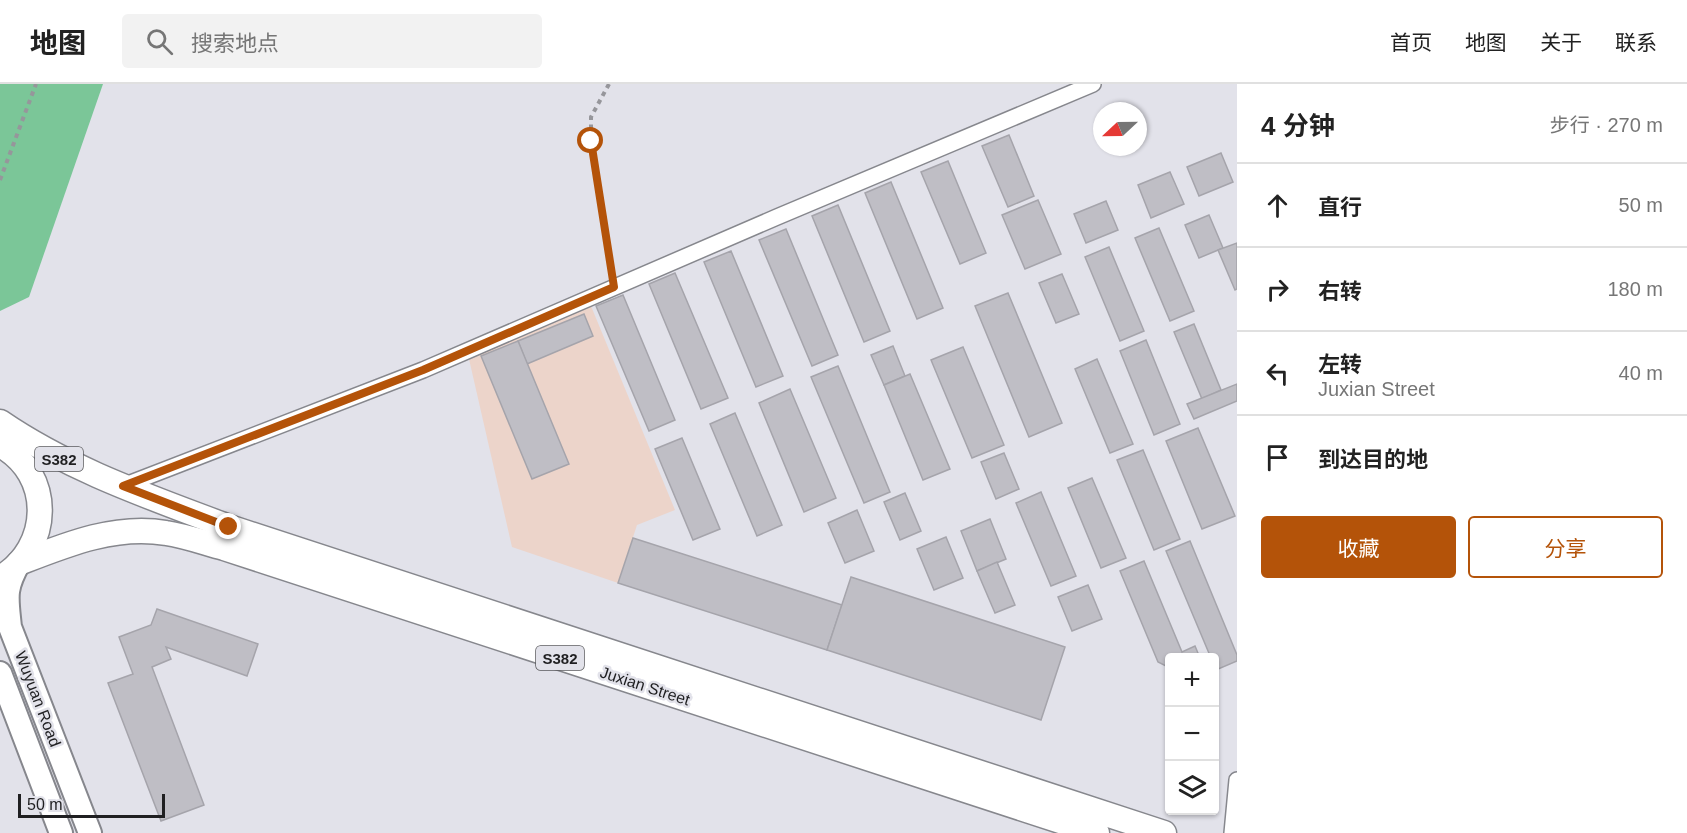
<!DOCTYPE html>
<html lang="zh">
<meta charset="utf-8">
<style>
:root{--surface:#fff;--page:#f2f2f2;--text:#222;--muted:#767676;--line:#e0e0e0;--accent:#b45309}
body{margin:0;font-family:Arial,"Noto Sans SC",sans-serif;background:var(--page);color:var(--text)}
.controls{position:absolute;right:18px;bottom:18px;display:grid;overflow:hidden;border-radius:6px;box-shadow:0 2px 4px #0004}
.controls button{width:54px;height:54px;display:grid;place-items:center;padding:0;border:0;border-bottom:2px solid var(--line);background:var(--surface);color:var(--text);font:30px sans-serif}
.compass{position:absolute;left:1093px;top:18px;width:54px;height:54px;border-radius:50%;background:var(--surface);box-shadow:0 2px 4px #0004;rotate:248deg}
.scale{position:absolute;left:18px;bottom:15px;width:147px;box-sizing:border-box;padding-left:6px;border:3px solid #1f1f21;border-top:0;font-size:16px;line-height:21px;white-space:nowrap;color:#1f1f21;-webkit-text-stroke:4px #e2e2ea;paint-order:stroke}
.stop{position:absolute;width:18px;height:18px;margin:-14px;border:4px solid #b45309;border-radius:50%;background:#fff}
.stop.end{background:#b45309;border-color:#fff;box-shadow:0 2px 6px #0008}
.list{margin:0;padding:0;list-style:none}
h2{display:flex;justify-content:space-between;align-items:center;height:78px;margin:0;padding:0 24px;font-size:26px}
h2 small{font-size:20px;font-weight:400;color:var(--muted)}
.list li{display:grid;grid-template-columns:39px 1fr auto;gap:18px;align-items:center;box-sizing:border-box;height:84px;padding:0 24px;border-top:2px solid var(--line)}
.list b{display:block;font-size:22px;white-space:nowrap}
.list p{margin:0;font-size:20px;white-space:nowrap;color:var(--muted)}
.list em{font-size:20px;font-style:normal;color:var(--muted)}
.actions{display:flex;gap:12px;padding:18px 24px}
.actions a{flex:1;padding:14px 0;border:2px solid var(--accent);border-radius:6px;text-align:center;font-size:21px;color:var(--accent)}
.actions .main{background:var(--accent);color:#fff}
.icon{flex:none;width:33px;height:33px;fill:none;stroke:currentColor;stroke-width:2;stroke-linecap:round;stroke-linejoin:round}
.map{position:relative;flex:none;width:1237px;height:749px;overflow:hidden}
header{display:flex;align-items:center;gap:36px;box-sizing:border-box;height:84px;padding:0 30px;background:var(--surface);border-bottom:2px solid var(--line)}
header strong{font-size:28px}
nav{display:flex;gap:33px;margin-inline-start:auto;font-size:21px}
.search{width:420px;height:54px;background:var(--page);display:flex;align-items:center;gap:15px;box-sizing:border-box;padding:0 21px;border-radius:6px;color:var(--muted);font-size:22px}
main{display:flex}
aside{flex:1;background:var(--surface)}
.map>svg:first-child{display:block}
.commercial{fill:#ecd4ca}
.green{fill:#7bc698}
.building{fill:#bfbec5;stroke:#a5a4ab;stroke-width:1.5}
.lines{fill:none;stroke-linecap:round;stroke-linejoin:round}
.street-casing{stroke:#86878d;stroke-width:18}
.secondary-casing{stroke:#86878d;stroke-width:26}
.primary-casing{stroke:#86878d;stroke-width:27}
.path{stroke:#96969b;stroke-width:4;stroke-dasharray:4.5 4.5;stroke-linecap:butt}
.street{stroke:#fff;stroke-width:15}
.secondary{stroke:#fff;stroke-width:22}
.primary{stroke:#fff;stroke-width:24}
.route{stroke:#b45309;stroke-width:8}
.labels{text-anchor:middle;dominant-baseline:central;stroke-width:5;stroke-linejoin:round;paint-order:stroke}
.shield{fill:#e2e2ea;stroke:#5a5a5d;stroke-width:1.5}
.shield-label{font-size:15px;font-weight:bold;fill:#1f1f21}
.street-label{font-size:16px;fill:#1f1f21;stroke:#e2e2ea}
</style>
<header>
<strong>地图</strong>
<div class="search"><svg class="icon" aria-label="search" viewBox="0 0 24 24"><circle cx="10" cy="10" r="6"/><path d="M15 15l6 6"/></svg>搜索地点</div>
<nav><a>首页</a><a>地图</a><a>关于</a><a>联系</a></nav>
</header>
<main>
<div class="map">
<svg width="1237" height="749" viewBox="0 0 1237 749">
<rect width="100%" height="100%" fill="#e2e2ea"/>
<polygon class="commercial" points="591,222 675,426 637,441 618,499 512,463 469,275"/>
<polygon class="green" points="0,0 103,0 29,213 0,227"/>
<g class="building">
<polygon points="1009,51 1034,112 1008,123 982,62"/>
<polygon points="1221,69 1233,98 1199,112 1187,83"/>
<polygon points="948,77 986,169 960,180 921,88"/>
<polygon points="1170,88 1184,120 1151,134 1138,101"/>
<polygon points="891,98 943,224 917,235 865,109"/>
<polygon points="1038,116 1061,170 1025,185 1002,131"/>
<polygon points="1106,117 1118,146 1086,159 1074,130"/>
<polygon points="838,121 890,247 864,258 812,132"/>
<polygon points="1209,131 1223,164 1199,174 1185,141"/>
<polygon points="1159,144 1194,227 1170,237 1135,154"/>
<polygon points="786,145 838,271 812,282 759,156"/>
<polygon points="1237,159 1237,205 1235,206 1218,166"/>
<polygon points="1109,163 1144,247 1120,257 1085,173"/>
<polygon points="731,167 783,292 756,303 704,178"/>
<polygon points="675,189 728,314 701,325 649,200"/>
<polygon points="1062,190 1079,230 1056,239 1039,199"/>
<polygon points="1008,209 1062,339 1029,353 975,222"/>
<polygon points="623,211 675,336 649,347 596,222"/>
<polygon points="584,230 593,252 527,280 518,257"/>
<polygon points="1194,240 1221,306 1202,315 1174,248"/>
<polygon points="1146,256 1180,340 1154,351 1120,267"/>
<polygon points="518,257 569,380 532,395 481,272"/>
<polygon points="893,262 905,292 884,301 871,271"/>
<polygon points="963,263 1004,361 972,374 931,276"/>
<polygon points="1097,275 1133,360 1110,369 1075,285"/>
<polygon points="838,282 890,408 864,419 811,293"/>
<polygon points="910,290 950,385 923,396 884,301"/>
<polygon points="1237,300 1237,317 1194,335 1187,320"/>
<polygon points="790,305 836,414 804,428 759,319"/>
<polygon points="735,329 782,441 757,452 710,340"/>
<polygon points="1198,344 1235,432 1202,445 1166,357"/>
<polygon points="682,354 720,445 693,456 655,365"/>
<polygon points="1143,366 1180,455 1154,466 1117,376"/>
<polygon points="1004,369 1019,405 996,415 981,378"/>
<polygon points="1092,394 1126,474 1101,484 1068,404"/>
<polygon points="1041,408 1076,492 1051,502 1016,419"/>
<polygon points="905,409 921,447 900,456 884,418"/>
<polygon points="857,426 874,467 845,479 828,439"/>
<polygon points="990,435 1006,475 977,487 961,447"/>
<polygon points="946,453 963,494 934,506 917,465"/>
<polygon points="633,454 842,521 827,566 618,499"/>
<polygon points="1190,457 1237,571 1237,577 1216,586 1214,574 1211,574 1166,467"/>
<polygon points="1144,477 1182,568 1195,562 1200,574 1170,574 1170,584 1158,578 1120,487"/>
<polygon points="997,478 1015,521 995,529 977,487"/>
<polygon points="851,493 1065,563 1041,636 827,566"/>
<polygon points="1088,501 1102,535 1072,547 1058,513"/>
<polygon points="157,525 258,560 247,592 166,563 171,575 152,583 204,721 161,737 108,599 133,590 119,553 151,541"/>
</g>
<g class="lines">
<defs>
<g id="street">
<polyline points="123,402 423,286 777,133 1093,0"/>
<polyline points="1232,749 1237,696"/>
</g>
<g id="secondary">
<path d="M 19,479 C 4,506 7,513 10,543 L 90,749"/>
<polyline points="0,589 61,749"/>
</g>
<g id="primary">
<path d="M 0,338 C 70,386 150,413 229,443 L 1164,749"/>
<path d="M 0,361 C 54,390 52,464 0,494"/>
<path d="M 19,479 C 65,461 116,440 166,449 C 186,452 205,459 224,464 L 1097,749"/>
</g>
</defs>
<use href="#street" class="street-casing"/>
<use href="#secondary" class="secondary-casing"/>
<use href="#primary" class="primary-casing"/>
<g class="path">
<polyline points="609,0 591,33 591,57 612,188"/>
<polyline points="0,96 36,0"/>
</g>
<use href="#street" class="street"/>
<use href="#secondary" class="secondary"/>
<use href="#primary" class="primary"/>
</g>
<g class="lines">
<polyline class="route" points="229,443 123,402 423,286 614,203 591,57"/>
</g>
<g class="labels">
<g class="shield">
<rect x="35" y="363" width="48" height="24" rx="4.5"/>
<rect x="536" y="562" width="48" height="24" rx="4.5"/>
</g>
<g class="shield-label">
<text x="59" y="375">S382</text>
<text x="560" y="574">S382</text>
</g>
<g class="street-label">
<text transform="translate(645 602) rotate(18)">Juxian Street</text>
<text transform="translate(38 615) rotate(69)">Wuyuan Road</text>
</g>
</g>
</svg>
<div class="controls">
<button>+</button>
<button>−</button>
<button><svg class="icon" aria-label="layers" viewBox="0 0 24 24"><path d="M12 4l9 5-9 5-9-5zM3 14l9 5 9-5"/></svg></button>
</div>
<svg class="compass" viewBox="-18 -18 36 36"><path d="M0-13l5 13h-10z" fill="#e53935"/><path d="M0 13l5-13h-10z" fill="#767676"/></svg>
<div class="scale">50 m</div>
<div class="stop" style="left:591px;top:57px"></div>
<div class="stop end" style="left:229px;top:443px"></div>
</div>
<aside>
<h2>4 分钟<small>步行 · 270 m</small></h2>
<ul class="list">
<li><svg class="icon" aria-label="ahead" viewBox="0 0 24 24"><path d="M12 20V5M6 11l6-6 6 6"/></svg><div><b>直行</b></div><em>50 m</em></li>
<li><svg class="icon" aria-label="right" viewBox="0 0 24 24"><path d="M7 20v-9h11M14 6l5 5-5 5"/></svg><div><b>右转</b></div><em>180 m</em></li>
<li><svg class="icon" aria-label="left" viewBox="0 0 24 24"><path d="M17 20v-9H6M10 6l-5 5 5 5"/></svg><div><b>左转</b><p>Juxian Street</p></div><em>40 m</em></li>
<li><svg class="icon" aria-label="arrive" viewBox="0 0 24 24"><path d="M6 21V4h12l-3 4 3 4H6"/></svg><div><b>到达目的地</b></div></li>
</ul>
<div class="actions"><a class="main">收藏</a><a>分享</a></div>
</aside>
</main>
